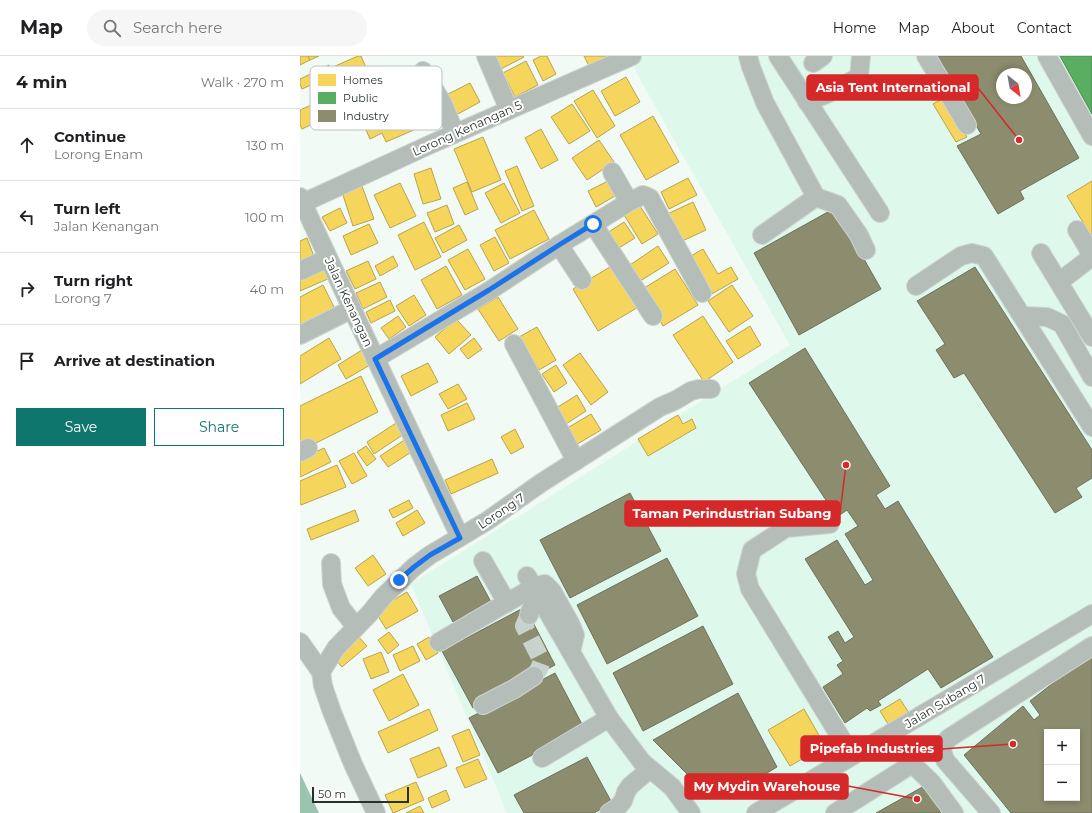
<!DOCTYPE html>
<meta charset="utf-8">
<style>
:root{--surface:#fff;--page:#f6f6f6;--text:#202124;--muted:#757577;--line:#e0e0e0;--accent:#0f766e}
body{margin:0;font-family:Montserrat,sans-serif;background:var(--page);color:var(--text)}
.controls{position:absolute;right:12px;bottom:12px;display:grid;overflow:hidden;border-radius:0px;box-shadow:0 2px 6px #0003}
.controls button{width:36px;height:36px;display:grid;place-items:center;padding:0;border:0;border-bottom:1px solid var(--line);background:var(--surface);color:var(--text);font:20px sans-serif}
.compass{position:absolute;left:696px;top:12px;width:36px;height:36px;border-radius:50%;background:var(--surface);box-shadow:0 2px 6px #0003;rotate:149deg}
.scale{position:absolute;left:12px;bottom:10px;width:97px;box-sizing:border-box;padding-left:4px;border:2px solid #27322d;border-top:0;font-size:11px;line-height:14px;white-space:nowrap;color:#27322d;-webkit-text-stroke:3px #fff;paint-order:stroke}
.stop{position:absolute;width:12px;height:12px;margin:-9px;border:3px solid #1a73e8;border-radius:50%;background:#fff}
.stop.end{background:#1a73e8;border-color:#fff;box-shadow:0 1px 4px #0008}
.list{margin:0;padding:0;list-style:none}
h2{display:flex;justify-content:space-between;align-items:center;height:52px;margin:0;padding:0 16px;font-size:17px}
h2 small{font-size:13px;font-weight:400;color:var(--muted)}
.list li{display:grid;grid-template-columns:26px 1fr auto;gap:12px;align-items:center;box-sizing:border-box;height:72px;padding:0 16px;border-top:1px solid var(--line)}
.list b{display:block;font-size:15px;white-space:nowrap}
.list p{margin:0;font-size:13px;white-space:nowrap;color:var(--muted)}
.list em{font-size:13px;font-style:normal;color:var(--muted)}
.actions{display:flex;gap:8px;padding:12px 16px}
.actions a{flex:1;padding:9px 0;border:1px solid var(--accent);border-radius:0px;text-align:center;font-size:14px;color:var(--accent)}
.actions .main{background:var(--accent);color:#fff}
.icon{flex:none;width:22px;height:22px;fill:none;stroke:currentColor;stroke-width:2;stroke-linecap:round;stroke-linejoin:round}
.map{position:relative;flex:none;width:792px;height:757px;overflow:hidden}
header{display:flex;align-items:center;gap:24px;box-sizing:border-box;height:56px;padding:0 20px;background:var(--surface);border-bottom:1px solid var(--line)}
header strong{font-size:19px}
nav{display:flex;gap:22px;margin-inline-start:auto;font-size:14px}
.search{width:280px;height:36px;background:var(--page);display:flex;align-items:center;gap:10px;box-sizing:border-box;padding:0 14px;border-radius:22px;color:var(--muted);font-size:15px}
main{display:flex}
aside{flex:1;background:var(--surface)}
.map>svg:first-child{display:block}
.built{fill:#dff8ec;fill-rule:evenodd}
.water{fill:#9ac3b0}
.homes{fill:#f6d55c;stroke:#b8a44e}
.public{fill:#5aae61;stroke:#4b8951}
.industry{fill:#8c8c6e;stroke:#6e715a;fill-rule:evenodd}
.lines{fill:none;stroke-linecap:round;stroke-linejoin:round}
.minor-tunnel{stroke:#c9d2cd;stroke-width:18;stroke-dasharray:18 9;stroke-linecap:butt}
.minor-casing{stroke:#cdd5d1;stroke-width:20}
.minor{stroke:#b5bdb9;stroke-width:18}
.route{stroke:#1a73e8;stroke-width:5}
.labels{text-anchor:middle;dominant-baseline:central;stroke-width:4;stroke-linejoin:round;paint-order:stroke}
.street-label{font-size:12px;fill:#27322d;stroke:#fff}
.key{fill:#fff;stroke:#bec2c0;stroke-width:1}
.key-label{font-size:11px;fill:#27322d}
.leader{fill:none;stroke:#d62828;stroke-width:1.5}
.callout-dot{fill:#d62828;stroke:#fff;stroke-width:1.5}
.callout{fill:#d62828;stroke:#d62828;stroke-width:1.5}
.callout-label{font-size:13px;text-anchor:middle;font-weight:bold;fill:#fff}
</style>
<header>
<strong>Map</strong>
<div class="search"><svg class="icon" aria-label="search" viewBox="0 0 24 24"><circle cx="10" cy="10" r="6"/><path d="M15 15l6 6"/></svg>Search here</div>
<nav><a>Home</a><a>Map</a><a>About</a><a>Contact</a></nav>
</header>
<main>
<aside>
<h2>4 min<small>Walk · 270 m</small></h2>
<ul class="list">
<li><svg class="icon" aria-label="ahead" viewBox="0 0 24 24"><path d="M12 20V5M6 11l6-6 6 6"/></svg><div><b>Continue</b><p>Lorong Enam</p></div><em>130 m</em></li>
<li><svg class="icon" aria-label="left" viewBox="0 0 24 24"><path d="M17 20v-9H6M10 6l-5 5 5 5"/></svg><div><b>Turn left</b><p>Jalan Kenangan</p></div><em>100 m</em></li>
<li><svg class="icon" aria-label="right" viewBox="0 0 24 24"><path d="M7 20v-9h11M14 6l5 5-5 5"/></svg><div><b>Turn right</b><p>Lorong 7</p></div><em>40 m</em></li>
<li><svg class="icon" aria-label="arrive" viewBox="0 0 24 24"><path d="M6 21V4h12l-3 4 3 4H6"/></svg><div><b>Arrive at destination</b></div></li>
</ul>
<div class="actions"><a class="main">Save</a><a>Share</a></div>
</aside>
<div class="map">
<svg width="792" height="757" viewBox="0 0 792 757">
<rect width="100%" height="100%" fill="#f1faf5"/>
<path class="built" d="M 331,0 L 792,0 L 792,757 L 207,757 L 111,528 L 490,289 L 337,18 ZM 702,18 L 726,18 L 726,42 L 702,42 ZM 747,676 L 777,676 L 777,742 L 747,742 Z"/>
<polygon class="water" points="0,717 18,755 19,757 0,757"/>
<g class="homes">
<polygon points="0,0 8,0 10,4 0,9"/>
<polygon points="8,0 19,0 10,4"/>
<polygon points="58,0 61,0 68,16 40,27 33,11"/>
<polygon points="195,0 223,0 224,1 201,13"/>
<polygon points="241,0 247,0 256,18 243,25 233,4"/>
<polygon points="284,0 312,0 289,10"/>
<polygon points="226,5 238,29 215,41 203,17"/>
<polygon points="29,9 33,19 2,33 0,28 0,23"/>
<polygon points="326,21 340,46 315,60 301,35"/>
<polygon points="170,27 180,46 154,60 144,40"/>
<polygon points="293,34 315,70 297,82 274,45"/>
<polygon points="86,41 95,60 108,54 116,73 86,86 82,77 70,83 57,54"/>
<polygon points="644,42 667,81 656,86 633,48"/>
<polygon points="25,43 32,59 2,73 0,69 0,54"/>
<polygon points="272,48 290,75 269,88 251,61"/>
<polygon points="353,60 379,106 346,124 320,79"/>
<polygon points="241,73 258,104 241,113 225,82"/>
<polygon points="183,81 201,124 172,136 154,93"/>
<polygon points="299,84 314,106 287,124 272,102"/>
<polygon points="217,110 234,150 222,155 205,115"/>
<polygon points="131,112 141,143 123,148 114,118"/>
<polygon points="388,122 397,139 369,153 361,136"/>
<polygon points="308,125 315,140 296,151 288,135"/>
<polygon points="792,125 792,181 767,140"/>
<polygon points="167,126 178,153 165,159 153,132"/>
<polygon points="100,127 116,160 90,172 74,139"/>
<polygon points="204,127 220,157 201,167 185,137"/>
<polygon points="62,130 74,163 53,170 42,136"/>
<polygon points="393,146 406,174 376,188 363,160"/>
<polygon points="147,149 154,168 135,176 127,157"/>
<polygon points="340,150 358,178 342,188 324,159"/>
<polygon points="40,152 47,167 30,175 22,161"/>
<polygon points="234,154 249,183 210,203 195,174"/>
<polygon points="124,166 141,201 115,214 98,179"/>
<polygon points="324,166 335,182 314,195 304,179"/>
<polygon points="69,168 78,187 51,199 43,180"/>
<polygon points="159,169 167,184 143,197 135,182"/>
<polygon points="195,181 209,207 194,215 180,189"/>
<polygon points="7,182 15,203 0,210 0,185"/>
<polygon points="358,190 369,207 337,227 327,211"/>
<polygon points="168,193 185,223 165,234 148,204"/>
<polygon points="403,193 418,218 431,211 438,223 410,239 389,201"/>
<polygon points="93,200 98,210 80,220 75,210"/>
<polygon points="68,205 76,223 55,233 46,215"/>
<polygon points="23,207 30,222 0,235 0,217"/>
<polygon points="315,208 340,250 298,275 273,233"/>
<polygon points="146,210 162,239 137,253 121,224"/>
<polygon points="375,213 398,249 363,270 341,234"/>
<polygon points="80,226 87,241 63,253 56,237"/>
<polygon points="23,229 36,255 0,272 0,241"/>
<polygon points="432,229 453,260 429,276 408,245"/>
<polygon points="114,239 126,259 109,270 96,250"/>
<polygon points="198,241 218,273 199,285 178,253"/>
<polygon points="90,244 95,255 71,267 66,256"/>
<polygon points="98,260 106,271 89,283 81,272"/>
<polygon points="403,260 433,306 404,326 373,279"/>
<polygon points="156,263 171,279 149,298 135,281"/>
<polygon points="450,270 461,289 438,303 426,285"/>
<polygon points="237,271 256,304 239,314 219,281"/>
<polygon points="29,282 41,303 0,328 0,300"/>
<polygon points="174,282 182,293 168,303 160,293"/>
<polygon points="62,294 70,309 46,323 38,309"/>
<polygon points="280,297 308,336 291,349 263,309"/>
<polygon points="128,307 138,326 111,340 101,320"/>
<polygon points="256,309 267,327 254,336 242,318"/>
<polygon points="61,320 78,356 0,395 0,350"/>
<polygon points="158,328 167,343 148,353 139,338"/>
<polygon points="277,339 286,355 263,370 253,354"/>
<polygon points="167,347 175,363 148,375 141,359"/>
<polygon points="291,358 301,374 274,390 264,374"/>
<polygon points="378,359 383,368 392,363 396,372 348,400 338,383"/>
<polygon points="96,367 104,378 74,398 67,386"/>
<polygon points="215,373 224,391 211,398 201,381"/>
<polygon points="106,383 113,395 88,411 80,400"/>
<polygon points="66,390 76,403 67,410 57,396"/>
<polygon points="24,392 31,406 0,421 0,403"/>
<polygon points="54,397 67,420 52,428 39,405"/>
<polygon points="192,403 198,417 151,438 145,424"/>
<polygon points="37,409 46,431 1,449 0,447 0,425"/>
<polygon points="109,444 113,452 93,462 89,454"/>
<polygon points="55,454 59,465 11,484 7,473"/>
<polygon points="117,454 125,467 103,480 96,467"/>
<polygon points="73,499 86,518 68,530 55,512"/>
<polygon points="107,536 118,555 86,573 75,555"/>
<polygon points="89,576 99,589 88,598 78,584"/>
<polygon points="57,579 67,590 42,611 32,600"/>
<polygon points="129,581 138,597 126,604 117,588"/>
<polygon points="113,590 120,605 100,615 93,599"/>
<polygon points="81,596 89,616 71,623 63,603"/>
<polygon points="103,618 119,649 89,665 73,634"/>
<polygon points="600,643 611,660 591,673 580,655"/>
<polygon points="129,653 138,674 88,697 78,676"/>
<polygon points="504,653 525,690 490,710 468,674"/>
<polygon points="169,673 180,699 163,706 152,680"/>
<polygon points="139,691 147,710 118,722 110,703"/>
<polygon points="178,703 187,723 165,732 156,712"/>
<polygon points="116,726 124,744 93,757 85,739"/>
<polygon points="146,734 150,744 132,752 128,742"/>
<polygon points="120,750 124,757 106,757"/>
</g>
<polygon class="public" points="760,0 792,0 792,58"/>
<g class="industry">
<path d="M 636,0 L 721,0 L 779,102 L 720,135 L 724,143 L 698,158 L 657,90 L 681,78 ZM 702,18 L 726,18 L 726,42 L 702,42 Z"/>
<polygon points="535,152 581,233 499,279 454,197"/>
<polygon points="675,211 792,394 792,422 776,432 782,441 755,457 664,317 654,322 636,294 645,288 617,245"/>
<polygon points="505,292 590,430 576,439 585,453 598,445 693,601 641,632 628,613 578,645 581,649 570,655 567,652 545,667 523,631 543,618 537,609 543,605 528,581 538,575 545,587 554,581 505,503 537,484 565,529 573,524 545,478 558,470 547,454 537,461 449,327"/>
<polygon points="330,437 361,495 270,542 240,484"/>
<polygon points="367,502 398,560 307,608 277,549"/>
<polygon points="177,520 191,546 153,566 139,540"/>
<polygon points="225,551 255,609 173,652 142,595"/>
<polygon points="403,570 433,628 343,675 313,617"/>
<path d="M 792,597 L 792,757 L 711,757 L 664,699 L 723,650 L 734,664 L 740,659 L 730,645 ZM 747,676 L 777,676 L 777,742 L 747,742 Z"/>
<polygon points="255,617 284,672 198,717 169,662"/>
<polygon points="438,637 477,711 427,741 400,731 353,684"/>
<polygon points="287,701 312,747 294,757 224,757 214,739"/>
<polygon points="626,729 641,757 576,757"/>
</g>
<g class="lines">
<polyline class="minor-tunnel" points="229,559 224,570 242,605 239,613 234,620"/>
<defs>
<g id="minor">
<polyline points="186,0 209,54"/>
<polyline points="448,0 451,11 465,47 516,141 538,149 559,179 566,194"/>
<polyline points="478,0 580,157"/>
<polyline points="626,0 667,69"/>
<polyline points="747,0 792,80"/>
<polyline points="513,7 523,0"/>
<polyline points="123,15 143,48 155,77"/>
<polyline points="507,46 527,38 559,21 561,0"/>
<polyline points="312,116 329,146"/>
<polyline points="0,141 52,253 160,481"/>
<polyline points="3,147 129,89 332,0"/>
<polyline points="293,168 353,260"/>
<polyline points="462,179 516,141"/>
<polyline points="259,189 282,224"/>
<polyline points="741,197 792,281"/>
<polyline points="0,215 28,202"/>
<polyline points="759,226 789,203 791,199 786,189 777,174"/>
<polyline points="616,230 661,200 672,197 684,200 792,371"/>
<polyline points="722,260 747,261 762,268 792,321"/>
<polyline points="0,279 52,253"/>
<polyline points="214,288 276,405"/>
<polyline points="75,303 189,235 259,189 329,146 343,139 350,142 402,237"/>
<polyline points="0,396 8,392"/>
<polyline points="530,468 486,472 452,494 446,518 450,533 552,700"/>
<polyline points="183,505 207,547"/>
<polyline points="31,507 32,528 41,552 56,571"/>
<polyline points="227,520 309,662 342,706 372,731 391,757"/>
<polyline points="229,559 231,553 241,544"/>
<polyline points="0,586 21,616 23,630 32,656 53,708 76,757"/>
<polyline points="139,586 234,531 245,528 252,535 271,569 275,579 271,596"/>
<polyline points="21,616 36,592 70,557 83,541 114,511 130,499 187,465 241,427 360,351 376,344 391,335 399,333 411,333"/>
<polyline points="183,649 214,633 234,620"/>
<polyline points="585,681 632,727 654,757"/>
<polyline points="242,702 309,662"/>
<polyline points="309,757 317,752 323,745 326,736 330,730 350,713"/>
<polyline points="456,757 792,558"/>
<polyline points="535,757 612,708"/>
<polyline points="691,757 645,704 641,691 649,682 792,590"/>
</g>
</defs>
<use href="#minor" class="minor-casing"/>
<use href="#minor" class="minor"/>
</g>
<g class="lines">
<polyline class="route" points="99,524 114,511 130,499 160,482 75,303 189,234 259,189 293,168"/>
</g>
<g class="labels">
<g class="street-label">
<text transform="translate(167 72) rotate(-24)">Lorong Kenangan 5</text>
<text transform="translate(49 246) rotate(65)">Jalan Kenangan</text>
<text transform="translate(201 455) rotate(-34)">Lorong 7</text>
<text transform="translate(645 645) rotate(-31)">Jalan Subang 7</text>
</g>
</g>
<rect x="10" y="10" width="132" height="64" rx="6" class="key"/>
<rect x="18" y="18" width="18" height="12" fill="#f6d55c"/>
<rect x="18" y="36" width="18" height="12" fill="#5aae61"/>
<rect x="18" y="54" width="18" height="12" fill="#8c8c6e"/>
<g class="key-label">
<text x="43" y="28">Homes</text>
<text x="43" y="46">Public</text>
<text x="43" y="64">Industry</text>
</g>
<path class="leader" d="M719 84L678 32M546 409L540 457M713 688L642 693M617 743L548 730"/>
<g class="callout-dot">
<circle cx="719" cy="84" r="4"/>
<circle cx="546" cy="409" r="4"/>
<circle cx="713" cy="688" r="4"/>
<circle cx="617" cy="743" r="4"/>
</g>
<g class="callout">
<rect x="507" y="19" width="171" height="25" rx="4"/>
<rect x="325" y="445" width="215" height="25" rx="4"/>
<rect x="501" y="680" width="141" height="25" rx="4"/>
<rect x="385" y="718" width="163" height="25" rx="4"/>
</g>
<g class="callout-label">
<text x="593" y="36">Asia Tent International</text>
<text x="432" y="462">Taman Perindustrian Subang</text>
<text x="572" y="697">Pipefab Industries</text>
<text x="467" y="735">My Mydin Warehouse</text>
</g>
</svg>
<div class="controls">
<button>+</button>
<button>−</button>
</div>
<svg class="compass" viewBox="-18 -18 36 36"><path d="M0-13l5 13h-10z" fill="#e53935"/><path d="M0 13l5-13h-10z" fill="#757577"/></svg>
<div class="scale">50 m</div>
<div class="stop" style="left:293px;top:168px"></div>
<div class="stop end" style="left:99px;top:524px"></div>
</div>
</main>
